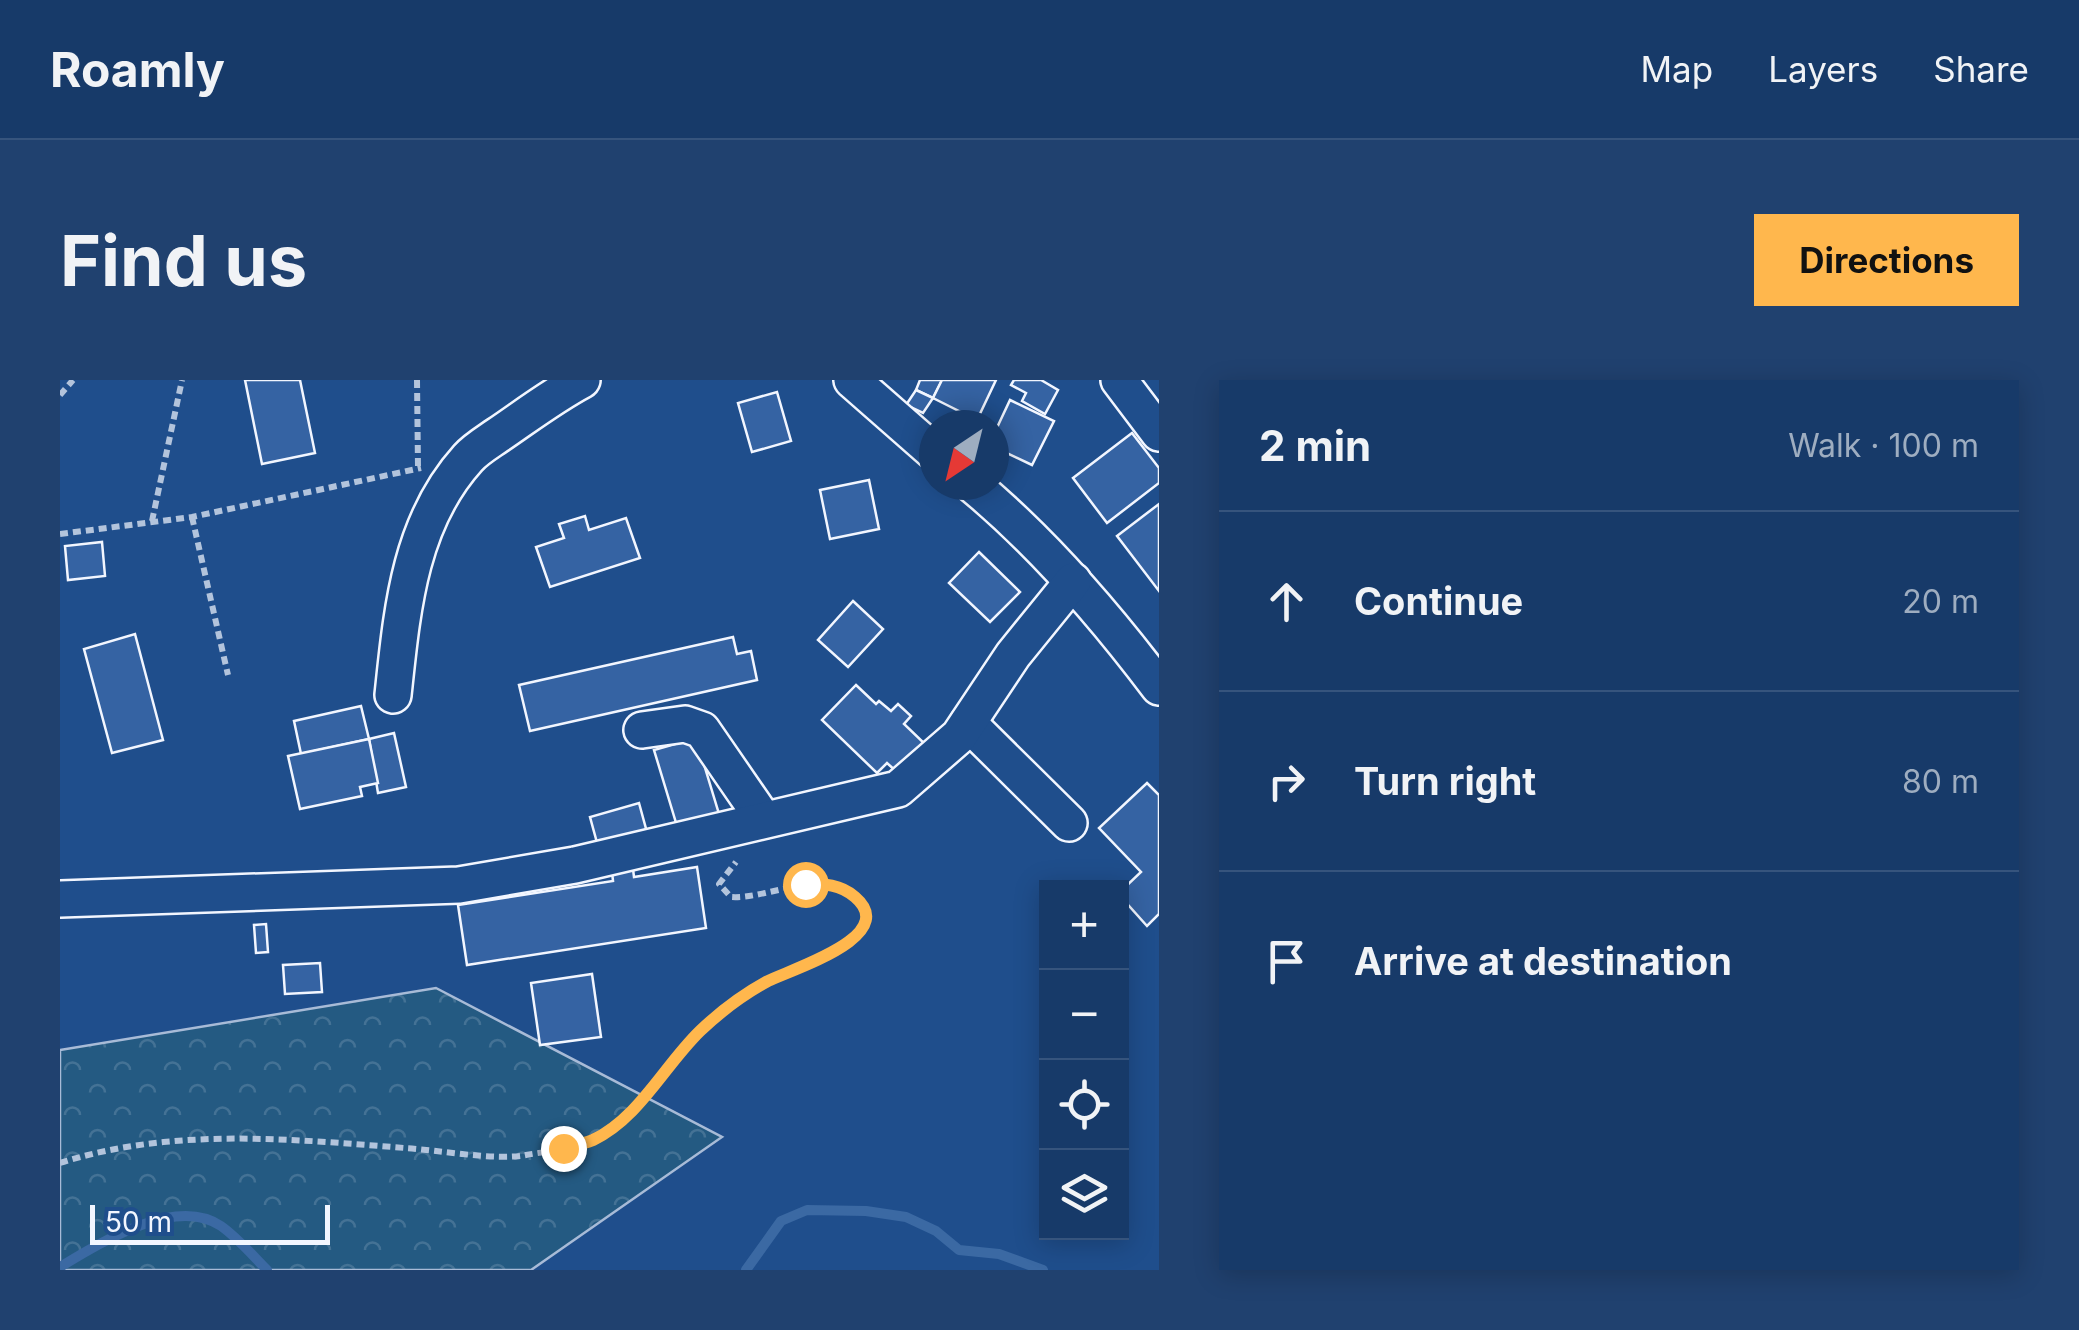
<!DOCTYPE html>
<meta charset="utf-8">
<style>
:root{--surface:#173a69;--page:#20416f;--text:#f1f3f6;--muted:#9eadc0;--line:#36547d;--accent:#ffb74d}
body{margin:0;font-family:Inter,sans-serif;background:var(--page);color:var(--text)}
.controls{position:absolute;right:30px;bottom:30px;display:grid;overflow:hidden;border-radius:0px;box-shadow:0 5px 25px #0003}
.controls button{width:90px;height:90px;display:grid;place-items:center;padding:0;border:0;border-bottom:2px solid var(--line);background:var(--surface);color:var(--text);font:50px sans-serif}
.compass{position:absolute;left:859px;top:30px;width:90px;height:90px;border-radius:50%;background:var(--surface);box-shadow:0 5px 25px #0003;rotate:215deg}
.scale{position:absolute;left:30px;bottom:25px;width:240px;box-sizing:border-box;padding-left:10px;border:5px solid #f2f6ff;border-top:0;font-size:28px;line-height:35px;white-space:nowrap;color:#f2f6ff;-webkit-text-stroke:8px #1f4e8c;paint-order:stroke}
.stop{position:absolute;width:30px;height:30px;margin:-22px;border:8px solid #ffb74d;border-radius:50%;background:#fff}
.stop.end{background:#ffb74d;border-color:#fff;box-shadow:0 2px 10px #0008}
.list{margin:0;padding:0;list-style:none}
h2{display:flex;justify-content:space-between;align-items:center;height:130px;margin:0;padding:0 40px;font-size:42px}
h2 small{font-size:32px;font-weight:400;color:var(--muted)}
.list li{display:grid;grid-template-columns:65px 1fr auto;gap:30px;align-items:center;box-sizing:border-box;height:180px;padding:0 40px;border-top:2px solid var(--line)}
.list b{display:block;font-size:38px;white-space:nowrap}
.list em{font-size:32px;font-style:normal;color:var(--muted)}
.icon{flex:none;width:55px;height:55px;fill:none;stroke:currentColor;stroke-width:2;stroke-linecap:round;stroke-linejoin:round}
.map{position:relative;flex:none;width:1099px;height:890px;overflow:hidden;border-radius:0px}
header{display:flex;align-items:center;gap:60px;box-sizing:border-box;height:140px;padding:0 50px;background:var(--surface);border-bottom:2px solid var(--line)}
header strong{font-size:48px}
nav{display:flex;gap:55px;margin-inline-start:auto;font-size:35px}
.intro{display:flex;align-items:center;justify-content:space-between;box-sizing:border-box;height:240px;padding:0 60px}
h1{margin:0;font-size:70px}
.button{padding:25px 45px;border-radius:0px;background:var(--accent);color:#111;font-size:35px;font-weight:700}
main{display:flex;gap:60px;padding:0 60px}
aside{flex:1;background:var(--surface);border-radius:0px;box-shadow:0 5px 25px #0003}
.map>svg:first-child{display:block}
.forest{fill:url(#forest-crowns);stroke:#a8bbd7;stroke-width:2.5}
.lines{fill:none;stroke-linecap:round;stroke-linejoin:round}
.stream{stroke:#3b69a3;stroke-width:10}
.building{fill:#3563a3;stroke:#f2f6ff;stroke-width:2.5}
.minor-casing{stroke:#f2f6ff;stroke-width:40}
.path{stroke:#b3c4dc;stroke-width:6;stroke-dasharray:8 5;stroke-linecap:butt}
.minor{stroke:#1f4e8c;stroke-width:35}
.route{stroke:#ffb74d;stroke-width:12}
</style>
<header>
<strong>Roamly</strong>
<nav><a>Map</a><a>Layers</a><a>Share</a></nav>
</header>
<div class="intro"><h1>Find us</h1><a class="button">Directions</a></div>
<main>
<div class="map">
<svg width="1099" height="890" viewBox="0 0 1099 890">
<defs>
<pattern id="forest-crowns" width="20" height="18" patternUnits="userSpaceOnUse" patternTransform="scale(2.5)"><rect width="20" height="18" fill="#245a82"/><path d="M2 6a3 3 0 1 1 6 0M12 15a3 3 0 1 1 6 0" fill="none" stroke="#447295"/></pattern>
</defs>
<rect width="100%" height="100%" fill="#1f4e8c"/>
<polygon class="forest" points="376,608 662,757 471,890 0,890 0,670"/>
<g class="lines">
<g class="stream">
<path d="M 0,887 C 40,863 116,815 161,846 C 178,858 193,876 207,890"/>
<polyline points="686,890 721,841 747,830 806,831 846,837 876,851 899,870 939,874 983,890"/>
</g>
</g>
<g class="building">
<polygon points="185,0 240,0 255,73 202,84"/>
<polygon points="860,0 882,0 873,18 856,10"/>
<polygon points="882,0 936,0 917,40 873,18"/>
<polygon points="954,0 981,0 998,10 985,34 962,21 966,13 951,5"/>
<polygon points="856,10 873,18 863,33 846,25"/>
<polygon points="717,12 731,61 692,72 678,23"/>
<polygon points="950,20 994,41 972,85 934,67 934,54"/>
<polygon points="1072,53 1099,88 1099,103 1047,143 1013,98"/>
<polygon points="809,100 819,149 770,159 760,110"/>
<polygon points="1099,124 1099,211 1057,156"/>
<polygon points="525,136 529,150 566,138 580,178 490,207 476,167 504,158 499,144"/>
<polygon points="42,162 45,196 8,200 5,166"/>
<polygon points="919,172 960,212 930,242 889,203"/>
<polygon points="793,221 823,249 788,287 758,260"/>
<polygon points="75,254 103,360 52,373 24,269"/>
<polygon points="673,257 677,274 691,271 697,300 470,351 459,305"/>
<polygon points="796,305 816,324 819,321 831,331 838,324 851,336 844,344 866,365 838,393 827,383 817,393 762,340"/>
<polygon points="301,326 309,359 241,374 234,341"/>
<polygon points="334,353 346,407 318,413 309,359"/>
<polygon points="636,358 659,434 617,446 594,370"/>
<polygon points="309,359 318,403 300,407 302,416 240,429 228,376"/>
<polygon points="1087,403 1099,415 1099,534 1087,546 1062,518 1062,510 1081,492 1039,448"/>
<polygon points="579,423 588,456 539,470 530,437"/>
<polygon points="637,487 646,548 407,585 398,525 553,501 552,492 573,489 574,497"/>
<polygon points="206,544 208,572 196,573 194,545"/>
<polygon points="260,583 262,612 225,614 223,585"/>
<polygon points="532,594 541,657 480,665 471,603"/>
</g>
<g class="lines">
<defs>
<g id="minor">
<polyline points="792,0 874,72"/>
<polyline points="1059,0 1099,53"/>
<path d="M 913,105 C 984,164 1044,234 1099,307"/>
<path d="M 333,315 C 342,231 349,143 408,78 C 416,69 428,62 438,55 C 466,36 492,16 522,0"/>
<polyline points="908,343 1009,443"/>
<polyline points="582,350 625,344 642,350 704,440"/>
<polyline points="0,519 399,505 515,485 838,409 899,356 953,275 1013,201"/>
</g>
</defs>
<use href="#minor" class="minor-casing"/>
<g class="path">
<polyline points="357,0 358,87"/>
<polyline points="0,15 13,0"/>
<polyline points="132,137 168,295"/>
<polyline points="92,141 122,0"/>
<polyline points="0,154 132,137 361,88"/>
<path d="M 0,783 C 112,747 230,759 345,768 C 378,770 436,781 466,775 C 487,771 513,770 532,760 C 565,745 585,713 608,687 C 632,658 660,632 692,611 C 715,596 822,562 804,528 C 779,479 710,520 671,517 L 659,504 L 676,482"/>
</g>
<use href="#minor" class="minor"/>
</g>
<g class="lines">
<path class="route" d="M 503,768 C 512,766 524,764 533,760 C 579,738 604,686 640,651 C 660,632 684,614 708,601 C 732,589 841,556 795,517 C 780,504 765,504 745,504"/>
</g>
</svg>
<div class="controls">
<button>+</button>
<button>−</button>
<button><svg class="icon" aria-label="locate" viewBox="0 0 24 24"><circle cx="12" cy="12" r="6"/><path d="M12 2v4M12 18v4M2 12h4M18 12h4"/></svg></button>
<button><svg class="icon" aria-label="layers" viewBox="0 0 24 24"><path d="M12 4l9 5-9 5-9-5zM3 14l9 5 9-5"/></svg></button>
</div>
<svg class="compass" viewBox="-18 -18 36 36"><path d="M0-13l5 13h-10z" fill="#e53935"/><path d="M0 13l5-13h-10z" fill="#9eadc0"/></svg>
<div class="scale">50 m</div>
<div class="stop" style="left:745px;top:504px"></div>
<div class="stop end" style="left:503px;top:768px"></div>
</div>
<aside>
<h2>2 min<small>Walk · 100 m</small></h2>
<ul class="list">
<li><svg class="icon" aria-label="ahead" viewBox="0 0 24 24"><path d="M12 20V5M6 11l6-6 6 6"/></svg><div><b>Continue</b></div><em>20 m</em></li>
<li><svg class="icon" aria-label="right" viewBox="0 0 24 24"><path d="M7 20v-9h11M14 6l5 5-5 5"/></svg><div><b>Turn right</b></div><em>80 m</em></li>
<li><svg class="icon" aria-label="arrive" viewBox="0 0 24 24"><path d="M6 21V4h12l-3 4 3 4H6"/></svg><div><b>Arrive at destination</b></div></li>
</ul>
</aside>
</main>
